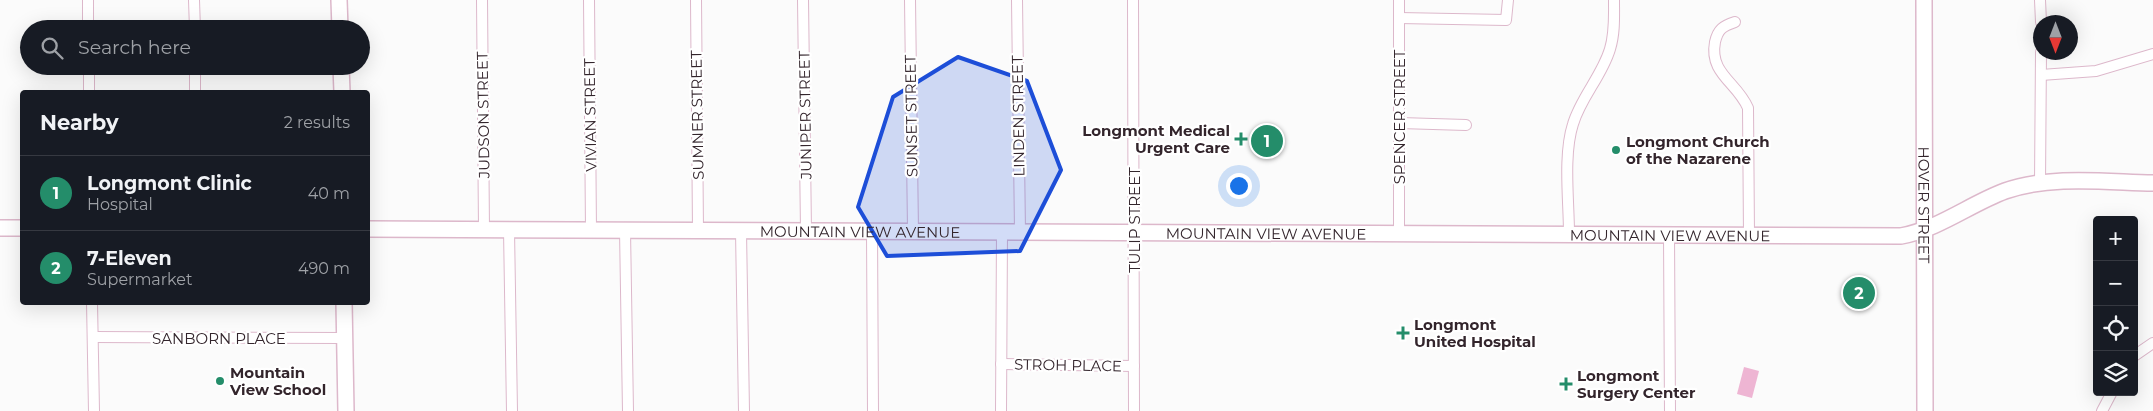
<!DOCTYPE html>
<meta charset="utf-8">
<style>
:root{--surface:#171b24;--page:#242831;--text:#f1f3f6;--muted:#9ea1a6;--line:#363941;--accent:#248d6a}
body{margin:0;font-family:Montserrat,sans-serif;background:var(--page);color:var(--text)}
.controls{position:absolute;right:15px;bottom:15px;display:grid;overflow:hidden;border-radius:5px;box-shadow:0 5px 20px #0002}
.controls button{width:45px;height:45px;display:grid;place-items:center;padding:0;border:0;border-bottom:1px solid var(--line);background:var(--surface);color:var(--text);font:25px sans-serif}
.compass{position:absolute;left:2033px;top:15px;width:45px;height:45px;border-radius:50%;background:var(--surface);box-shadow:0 5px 20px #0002;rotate:180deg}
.you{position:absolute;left:1238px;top:185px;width:18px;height:18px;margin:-12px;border:4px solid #fff;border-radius:50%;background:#1a73e8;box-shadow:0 0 0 8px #1a73e833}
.badge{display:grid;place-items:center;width:32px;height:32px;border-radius:50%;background:var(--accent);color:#fff;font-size:16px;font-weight:700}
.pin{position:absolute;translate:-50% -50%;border:2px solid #fff;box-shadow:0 1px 5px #0006}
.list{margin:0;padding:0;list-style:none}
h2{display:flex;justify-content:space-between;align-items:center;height:65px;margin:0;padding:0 20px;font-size:21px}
h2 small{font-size:16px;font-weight:400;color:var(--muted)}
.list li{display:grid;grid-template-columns:32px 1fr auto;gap:15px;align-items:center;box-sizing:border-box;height:75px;padding:0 20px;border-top:1px solid var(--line)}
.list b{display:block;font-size:19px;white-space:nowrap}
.list p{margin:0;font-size:16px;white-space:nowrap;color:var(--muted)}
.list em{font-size:16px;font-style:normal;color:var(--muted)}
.icon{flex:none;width:28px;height:28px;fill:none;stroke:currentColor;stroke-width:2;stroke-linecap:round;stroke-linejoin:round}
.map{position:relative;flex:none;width:2153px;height:411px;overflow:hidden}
.search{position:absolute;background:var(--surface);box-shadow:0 5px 20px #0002;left:20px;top:20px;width:350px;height:55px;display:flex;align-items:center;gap:12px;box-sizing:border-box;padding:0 18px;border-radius:28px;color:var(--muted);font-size:19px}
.panel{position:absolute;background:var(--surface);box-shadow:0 5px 20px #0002;left:20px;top:90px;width:350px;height:215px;border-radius:5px}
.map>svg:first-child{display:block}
.green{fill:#eeb5d3}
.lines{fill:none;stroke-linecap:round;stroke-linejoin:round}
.street-casing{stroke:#ddb8cb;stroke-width:12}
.secondary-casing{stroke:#ddb8cb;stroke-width:18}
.street{stroke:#fff;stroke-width:10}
.secondary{stroke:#fff;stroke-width:15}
.marked{fill:#1d4ed8;fill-opacity:0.2;stroke:#1d4ed8;stroke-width:4;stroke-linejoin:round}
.poi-dot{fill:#248d6a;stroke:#fff;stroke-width:2}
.labels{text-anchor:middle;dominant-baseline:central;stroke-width:4.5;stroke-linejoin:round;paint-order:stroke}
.street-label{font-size:15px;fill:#33252c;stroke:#fff}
.poi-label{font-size:15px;font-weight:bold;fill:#33252c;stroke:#fff;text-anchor:start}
</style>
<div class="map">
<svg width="2153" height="411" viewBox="0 0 2153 411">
<rect width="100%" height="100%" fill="#fbfbfb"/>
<polygon class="green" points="1744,367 1759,371 1752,398 1737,394"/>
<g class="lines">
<defs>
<g id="street">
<polyline points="88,0 88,29"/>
<polyline points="194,0 195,29"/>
<polyline points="482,0 484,229"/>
<polyline points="589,0 591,230"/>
<polyline points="696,0 698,230"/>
<polyline points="803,0 806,231"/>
<polyline points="910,0 913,231"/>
<polyline points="1017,0 1020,232"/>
<polyline points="1133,0 1134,411"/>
<polyline points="1399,0 1399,233"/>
<polyline points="2040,0 2041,22"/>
<polyline points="1399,18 1506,20 1508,0"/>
<path d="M 1735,22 C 1723,26 1718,29 1715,42 C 1709,74 1737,82 1748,108 L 1749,235"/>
<polyline points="89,66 89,92"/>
<polyline points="195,66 195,92"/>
<polyline points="2041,75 2096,71 2153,54"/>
<polyline points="1400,123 1466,125"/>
<polyline points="2040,183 2041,52"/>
<polyline points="509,230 512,411"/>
<polyline points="625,230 628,411"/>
<polyline points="741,231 744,411"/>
<polyline points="872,231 873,411"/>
<path d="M 1569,234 C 1569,201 1563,155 1573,124 C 1581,97 1602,76 1610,49 C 1615,33 1614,16 1614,0"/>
<polyline points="1669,234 1670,411"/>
<polyline points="92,302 94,411"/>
<polyline points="93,337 345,338"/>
<polyline points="2134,356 2153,343"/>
<polyline points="1001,364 1134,366"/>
<polyline points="1001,411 1002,232"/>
<polyline points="2102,411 2112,392"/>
</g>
<g id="secondary">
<polyline points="339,0 340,29"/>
<path id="s1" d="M 1924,0 L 1925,411"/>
<polyline points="341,66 342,92"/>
<polyline points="0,228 22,228"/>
<path id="s2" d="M 368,229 L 1901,236 C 1939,229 1970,204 2005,191 C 2051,175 2105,182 2153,183"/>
<polyline points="344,302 346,411"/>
</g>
</defs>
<use href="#street" class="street-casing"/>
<use href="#secondary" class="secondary-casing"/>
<use href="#street" class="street"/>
<use href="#secondary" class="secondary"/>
</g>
<path class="marked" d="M 958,57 L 1027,81 L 1061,170 L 1020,251 L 887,256 L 858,207 L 893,97 Z"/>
<g class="poi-dot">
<path d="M1238.5 131.5h5v5h5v5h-5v5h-5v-5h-5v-5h5z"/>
<circle cx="1616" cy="150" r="5"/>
<path d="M1400.5 325.5h5v5h5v5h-5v5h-5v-5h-5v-5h5z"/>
<circle cx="220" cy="381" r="5"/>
<path d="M1563.5 376.5h5v5h5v5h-5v5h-5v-5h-5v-5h5z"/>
</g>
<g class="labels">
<g class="street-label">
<text transform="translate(483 115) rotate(-91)">JUDSON STREET</text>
<text transform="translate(590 115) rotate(-91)">VIVIAN STREET</text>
<text transform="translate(697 115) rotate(-91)">SUMNER STREET</text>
<text transform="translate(805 115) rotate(-91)">JUNIPER STREET</text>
<text transform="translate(911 116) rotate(-91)">SUNSET STREET</text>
<text transform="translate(1018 116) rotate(-91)">LINDEN STREET</text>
<text transform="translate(1399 117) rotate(-90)">SPENCER STREET</text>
<text stroke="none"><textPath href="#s1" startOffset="205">HOVER STREET</textPath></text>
<text transform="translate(1134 220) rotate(-90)">TULIP STREET</text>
<text stroke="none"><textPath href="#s2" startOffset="492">MOUNTAIN VIEW AVENUE</textPath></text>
<text stroke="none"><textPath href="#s2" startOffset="898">MOUNTAIN VIEW AVENUE</textPath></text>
<text stroke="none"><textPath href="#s2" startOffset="1302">MOUNTAIN VIEW AVENUE</textPath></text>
<text x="219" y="338">SANBORN PLACE</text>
<text transform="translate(1068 365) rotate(1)">STROH PLACE</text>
</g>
<g class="poi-label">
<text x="1230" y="130" text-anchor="end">Longmont Medical<tspan x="1230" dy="17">Urgent Care</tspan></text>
<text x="1626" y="141">Longmont Church<tspan x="1626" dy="17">of the Nazarene</tspan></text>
<text x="1414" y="324">Longmont<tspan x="1414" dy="17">United Hospital</tspan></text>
<text x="230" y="372">Mountain<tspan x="230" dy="17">View School</tspan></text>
<text x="1577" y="375">Longmont<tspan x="1577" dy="17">Surgery Center</tspan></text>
</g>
</g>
</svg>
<div class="controls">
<button>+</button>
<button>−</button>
<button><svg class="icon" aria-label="locate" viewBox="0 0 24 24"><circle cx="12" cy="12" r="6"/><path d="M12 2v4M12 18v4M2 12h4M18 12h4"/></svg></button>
<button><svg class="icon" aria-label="layers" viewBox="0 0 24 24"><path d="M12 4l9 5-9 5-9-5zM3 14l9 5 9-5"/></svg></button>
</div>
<svg class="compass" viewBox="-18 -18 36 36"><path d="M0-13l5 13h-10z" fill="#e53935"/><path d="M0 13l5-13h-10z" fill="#9ea1a6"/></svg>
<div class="you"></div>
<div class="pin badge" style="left:1267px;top:141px">1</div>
<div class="pin badge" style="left:1859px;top:293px">2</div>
<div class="search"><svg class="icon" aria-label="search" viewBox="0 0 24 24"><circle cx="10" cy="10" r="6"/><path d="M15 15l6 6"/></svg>Search here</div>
<section class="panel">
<h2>Nearby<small>2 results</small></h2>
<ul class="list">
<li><span class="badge">1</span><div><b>Longmont Clinic</b><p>Hospital</p></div><em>40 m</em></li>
<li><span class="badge">2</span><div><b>7-Eleven</b><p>Supermarket</p></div><em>490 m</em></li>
</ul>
</section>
</div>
